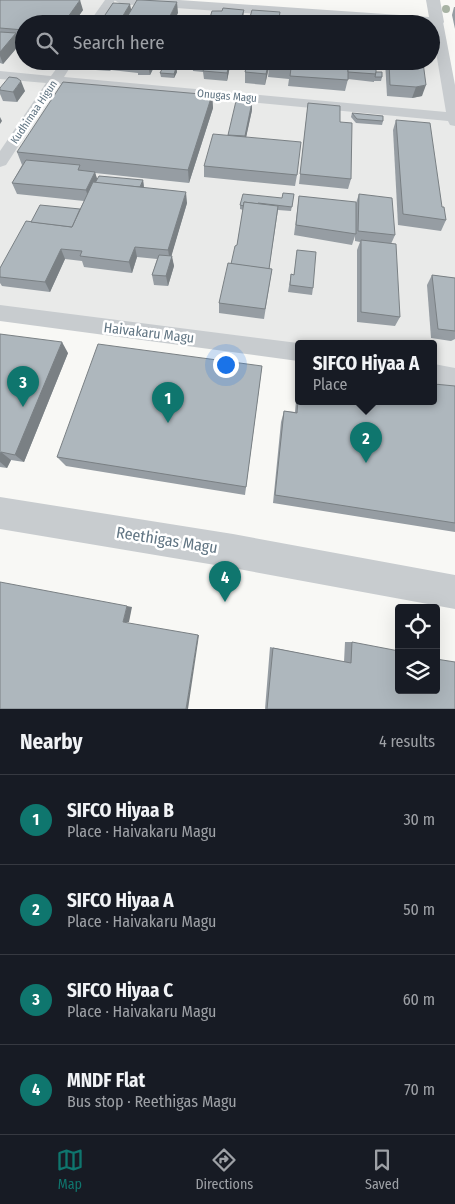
<!DOCTYPE html>
<meta charset="utf-8">
<style>
:root{--surface:#171b24;--page:#242831;--text:#f1f3f6;--muted:#9ea1a6;--line:#363941;--accent:#0f766e}
body{margin:0;font-family:"Fira Sans Condensed",sans-serif;background:var(--page);color:var(--text)}
.controls{position:absolute;right:15px;bottom:15px;display:grid;overflow:hidden;border-radius:5px;box-shadow:0 5px 20px #0002}
.controls button{width:45px;height:45px;display:grid;place-items:center;padding:0;border:0;border-bottom:1px solid var(--line);background:var(--surface);color:var(--text);font:25px sans-serif}
.you{position:absolute;left:225px;top:364px;width:18px;height:18px;margin:-12px;border:4px solid #fff;border-radius:50%;background:#1a73e8;box-shadow:0 0 0 8px #1a73e833}
.badge{display:grid;place-items:center;width:32px;height:32px;border-radius:50%;background:var(--accent);color:#fff;font-size:16px;font-weight:700}
.pin{position:absolute;translate:-50% -41px;filter:drop-shadow(0 1px 2px #0008)}
.pin::after{content:'';position:absolute;top:26px;width:18px;height:15px;background:inherit;clip-path:polygon(0 0,100% 0,50% 100%)}
.popup{position:absolute;left:295px;top:340px;width:142px;height:65px;box-sizing:border-box;display:grid;place-content:center;border-radius:5px;background:var(--surface);filter:drop-shadow(0 1px 4px #0005);font-size:16px;white-space:nowrap;color:var(--muted)}
.popup b{font-size:19px;color:var(--text)}
.popup::after{content:'';position:absolute;left:50%;top:100%;margin-left:-10px;border:10px solid transparent;border-top-color:var(--surface)}
.list{margin:0;padding:0;list-style:none}
h2{display:flex;justify-content:space-between;align-items:center;height:65px;margin:0;padding:0 20px;font-size:21px}
h2 small{font-size:16px;font-weight:400;color:var(--muted)}
.list li{display:grid;grid-template-columns:32px 1fr auto;gap:15px;align-items:center;box-sizing:border-box;height:90px;padding:0 20px;border-top:1px solid var(--line)}
.list b{display:block;font-size:19px;white-space:nowrap}
.list p{margin:0;font-size:16px;white-space:nowrap;color:var(--muted)}
.list em{font-size:16px;font-style:normal;color:var(--muted)}
.icon{flex:none;width:28px;height:28px;fill:none;stroke:currentColor;stroke-width:2;stroke-linecap:round;stroke-linejoin:round}
.map{position:relative;flex:none;width:455px;height:709px;overflow:hidden}
.search{position:absolute;background:var(--surface);box-shadow:0 5px 20px #0002;left:15px;right:15px;top:15px;height:55px;display:flex;align-items:center;gap:12px;box-sizing:border-box;padding:0 18px;border-radius:28px;color:var(--muted);font-size:19px}
.sheet{height:425px;background:var(--surface)}
nav{display:flex;justify-content:space-around;align-items:center;box-sizing:border-box;height:70px;border-top:1px solid var(--line);background:var(--surface);font-size:14px;color:var(--muted)}
nav a{display:grid;justify-items:center;gap:2px}
nav .on{color:var(--accent)}
.map>svg:first-child{display:block}
.built{fill:#e9eae9;fill-rule:evenodd}
.lines{fill:none;stroke-linecap:round;stroke-linejoin:round}
.minor{fill:#c8cccf;fill-rule:evenodd}
.tertiary{fill:#c8cccf;fill-rule:evenodd}
.tree{fill:#a8b3a4}
.wall{fill:#969da3}
.shaded-wall{fill:#7a8084}
.building{fill:#aeb7bd;stroke:#7a8084}
.labels{text-anchor:middle;dominant-baseline:central;stroke-width:5;stroke-linejoin:round;paint-order:stroke}
.far-street-label{font-size:11px;fill:#617583;stroke:#fff}
.street-label{font-size:14px;fill:#617583;stroke:#fff}
.near-street-label{font-size:16px;fill:#617583;stroke:#fff}
</style>
<div class="map">
<svg width="455" height="709" viewBox="0 0 455 709">
<rect width="100%" height="100%" fill="#f8f8f5"/>
<path class="built" d="M 0,0 L 121,0 L 438,23 L 455,122 L 455,378 L 434,374 L 434,344 L 298,344 L 298,352 L 0,313 ZM 24,24 L 431,24 L 431,61 L 24,61 Z"/>
<g class="lines">
<g class="minor">
<polygon points="105,0 115,0 100,24 88,24"/>
<polygon points="437,19 443,22 455,85 455,126 450,125 448,121 59,84 6,165 0,167 0,151 46,83 0,79 0,71 51,76 62,61 74,61 64,77 446,112 431,22"/>
<polygon points="0,305 298,343 301,344 298,344 298,361 0,321"/>
<polygon points="434,364 455,368 455,388 434,383"/>
</g>
<g class="tertiary">
<polygon points="114,0 179,0 429,17 426,0 440,0 444,22 442,25 431,26 431,24 401,24 121,4"/>
<polygon points="0,497 233,534 455,575 455,609 233,568 0,529"/>
</g>
</g>
<circle class="tree" cx="446" cy="9" r="4"/>
<g class="wall">
<polygon points="0,0 83,10 73,24 24,24 24,41 18,40 20,44 3,64 0,63"/>
<polygon points="454,7 455,7 455,29 452,15"/>
<polygon points="79,61 152,61 153,69 150,75 138,75 138,72 138,73 111,70 110,71 81,69"/>
<polygon points="182,61 179,69 177,69 177,72 174,78 161,77 160,73 164,67 164,64"/>
<polygon points="231,61 227,81 204,79 203,72 193,71 192,63"/>
<polygon points="248,61 357,63 357,61 368,61 368,64 382,77 381,81 374,81 374,82 348,79 345,91 288,86 289,79 268,77 269,68 265,85 245,83 245,72"/>
<polygon points="385,61 421,61 422,96 412,98 387,96"/>
<polygon points="0,88 25,91 17,102 3,101 0,94"/>
<polygon points="212,95 213,108 189,183 95,173 97,179 143,180 144,188 187,203 171,256 174,266 168,286 154,285 152,275 157,259 137,257 132,273 84,267 82,261 65,259 50,292 2,286 0,283 0,268 31,222 80,209 84,201 17,194 12,183 22,165 17,152"/>
<polygon points="308,103 340,122 351,179 348,189 299,184"/>
<polygon points="252,110 246,137 297,175 295,186 204,177 204,166 228,135"/>
<polygon points="352,113 383,121 382,125 356,123 351,117"/>
<polygon points="396,120 442,207 446,220 441,231 398,225 393,130"/>
<polygon points="294,194 291,211 278,210 269,269 272,269 264,319 219,313 219,303 237,245 243,210 240,209 240,205 282,198"/>
<polygon points="359,194 395,235 391,244 400,317 395,326 357,322 357,250 360,242 355,241 355,236 352,245 294,235 299,196 356,203"/>
<polygon points="297,250 313,288 312,295 288,292 291,274 294,275"/>
<polygon points="432,275 455,278 455,339 451,341 431,338 427,285"/>
<polygon points="0,334 68,353 24,462 11,460 7,468 0,467"/>
<polygon points="262,366 245,495 66,466 57,457"/>
<polygon points="298,376 298,402 455,386 455,532 273,503 281,422 284,411 295,412"/>
<polygon points="345,642 352,642 455,709 265,709 270,647 344,662"/>
</g>
<g class="shaded-wall">
<polygon points="80,0 83,10 73,24 63,24"/>
<polygon points="177,2 178,13 173,24 166,24"/>
<polygon points="130,4 132,14 126,24 118,24"/>
<polygon points="244,10 243,20 242,24 239,24"/>
<polygon points="16,33 20,44 3,64 0,56 0,52"/>
<polygon points="150,61 152,61 153,69 150,75 148,65"/>
<polygon points="180,61 182,61 179,69 178,65"/>
<polygon points="230,61 231,61 227,81 227,73"/>
<polygon points="269,61 270,61 265,85 266,74"/>
<polygon points="176,68 177,72 174,78 174,74"/>
<polygon points="21,81 25,91 17,102 13,92"/>
<polygon points="426,85 422,96 412,98 416,87"/>
<polygon points="212,95 213,108 189,183 188,170"/>
<polygon points="252,102 252,110 244,147 244,140"/>
<polygon points="0,117 2,121 0,124"/>
<polygon points="95,172 98,182 89,201 86,190"/>
<polygon points="143,180 144,188 139,190"/>
<polygon points="186,192 187,203 170,261 168,250"/>
<polygon points="135,247 137,257 132,273 129,262"/>
<polygon points="61,249 65,259 50,292 45,282"/>
<polygon points="172,256 174,266 168,286 166,276"/>
<polygon points="62,342 68,353 24,462 15,455"/>
<polygon points="1,452 11,460 7,468 0,462 0,454"/>
<polygon points="127,606 132,607 129,622 123,622"/>
<polygon points="198,635 199,635 188,709 186,709"/>
</g>
<g class="building">
<polygon points="0,0 80,0 63,24 24,24 24,30 0,28"/>
<polygon points="137,0 141,0 177,2 166,24 123,24"/>
<polygon points="113,3 130,4 118,24 99,24"/>
<polygon points="223,8 244,10 239,24 208,24 212,11 222,11"/>
<polygon points="252,10 280,12 278,24 248,24"/>
<polygon points="386,22 410,23 410,24 386,24"/>
<polygon points="0,32 16,33 0,52"/>
<polygon points="110,61 138,61 136,65 109,63"/>
<polygon points="138,61 150,61 148,65 137,64"/>
<polygon points="165,61 180,61 178,65 164,64"/>
<polygon points="193,61 230,61 227,73 203,71 206,64 192,63"/>
<polygon points="248,61 269,61 266,74 245,72"/>
<polygon points="270,61 348,61 348,80 290,76 291,68 269,66"/>
<polygon points="358,61 368,61 368,64 358,63"/>
<polygon points="389,61 408,61 423,62 426,85 416,87 390,85"/>
<polygon points="348,62 376,64 376,74 348,72"/>
<polygon points="163,67 176,68 174,74 160,73"/>
<polygon points="376,72 382,72 382,77 375,77"/>
<polygon points="9,77 17,78 21,81 13,92 0,90 0,88"/>
<polygon points="63,82 212,95 188,170 17,152"/>
<polygon points="236,101 252,102 245,136 228,135"/>
<polygon points="308,103 340,106 340,122 352,123 351,179 300,174"/>
<polygon points="352,113 383,116 383,121 357,119"/>
<polygon points="396,120 430,123 442,207 444,207 446,220 403,214"/>
<polygon points="213,134 301,142 297,175 204,166"/>
<polygon points="26,160 80,165 78,170 95,172 86,190 12,183"/>
<polygon points="99,176 143,180 140,187 95,183"/>
<polygon points="93,182 186,192 168,250 135,247 129,262 80,256 82,251 61,249 45,282 0,277 0,268 26,221 72,227"/>
<polygon points="283,193 294,194 292,207 258,203 258,204 244,202 244,206 240,205 243,194 282,198"/>
<polygon points="359,194 392,198 395,235 358,231"/>
<polygon points="299,196 356,202 356,234 296,225"/>
<polygon points="244,202 278,206 269,269 231,264 235,246 237,245"/>
<polygon points="40,205 80,209 72,227 31,222"/>
<polygon points="361,240 396,244 400,317 361,312"/>
<polygon points="297,250 316,252 313,288 290,285 291,274 294,275"/>
<polygon points="159,255 172,256 166,276 152,275"/>
<polygon points="228,263 272,269 265,309 219,303"/>
<polygon points="432,275 455,278 455,331 438,329"/>
<polygon points="0,334 62,342 15,455 1,452 0,454"/>
<polygon points="98,344 262,366 246,487 57,457"/>
<polygon points="434,384 455,386 455,523 275,495 284,411 297,413 298,397 298,402 434,402"/>
<polygon points="0,582 127,606 123,622 198,635 186,709 0,709"/>
<polygon points="352,642 399,651 399,690 436,690 436,659 455,662 455,709 267,709 273,648 351,663"/>
</g>
<g class="labels">
<g class="far-street-label">
<text transform="translate(227 96) rotate(5)">Onugas Magu</text>
<text transform="translate(34 112) rotate(-56)">Kudhimaa Higun</text>
</g>
<g class="street-label">
<text transform="translate(149 333) rotate(7)">Haivakaru Magu</text>
</g>
<g class="near-street-label">
<text transform="translate(167 540) rotate(9)">Reethigas Magu</text>
</g>
</g>
</svg>
<div class="controls">
<button><svg class="icon" aria-label="locate" viewBox="0 0 24 24"><circle cx="12" cy="12" r="6"/><path d="M12 2v4M12 18v4M2 12h4M18 12h4"/></svg></button>
<button><svg class="icon" aria-label="layers" viewBox="0 0 24 24"><path d="M12 4l9 5-9 5-9-5zM3 14l9 5 9-5"/></svg></button>
</div>
<div class="you"></div>
<div class="pin badge" style="left:168px;top:423px">1</div>
<div class="pin badge" style="left:366px;top:463px">2</div>
<div class="popup"><b>SIFCO Hiyaa A</b>Place</div>
<div class="pin badge" style="left:23px;top:407px">3</div>
<div class="pin badge" style="left:225px;top:602px">4</div>
<div class="search"><svg class="icon" aria-label="search" viewBox="0 0 24 24"><circle cx="10" cy="10" r="6"/><path d="M15 15l6 6"/></svg>Search here</div>
</div>
<section class="sheet">
<h2>Nearby<small>4 results</small></h2>
<ul class="list">
<li><span class="badge">1</span><div><b>SIFCO Hiyaa B</b><p>Place · Haivakaru Magu</p></div><em>30 m</em></li>
<li><span class="badge">2</span><div><b>SIFCO Hiyaa A</b><p>Place · Haivakaru Magu</p></div><em>50 m</em></li>
<li><span class="badge">3</span><div><b>SIFCO Hiyaa C</b><p>Place · Haivakaru Magu</p></div><em>60 m</em></li>
<li><span class="badge">4</span><div><b>MNDF Flat</b><p>Bus stop · Reethigas Magu</p></div><em>70 m</em></li>
</ul>
</section>
<nav>
<a class="on"><svg class="icon" aria-label="map" viewBox="0 0 24 24"><path d="M3 6l6-2 6 2 6-2v14l-6 2-6-2-6 2zM9 4v14M15 6v14"/></svg>Map</a>
<a><svg class="icon" aria-label="directions" viewBox="0 0 24 24"><path d="M12 3l9 9-9 9-9-9zM9 14v-3h6M13 9l2 2-2 2"/></svg>Directions</a>
<a><svg class="icon" aria-label="saved" viewBox="0 0 24 24"><path d="M7 4h10v16l-5-4-5 4z"/></svg>Saved</a>
</nav>
